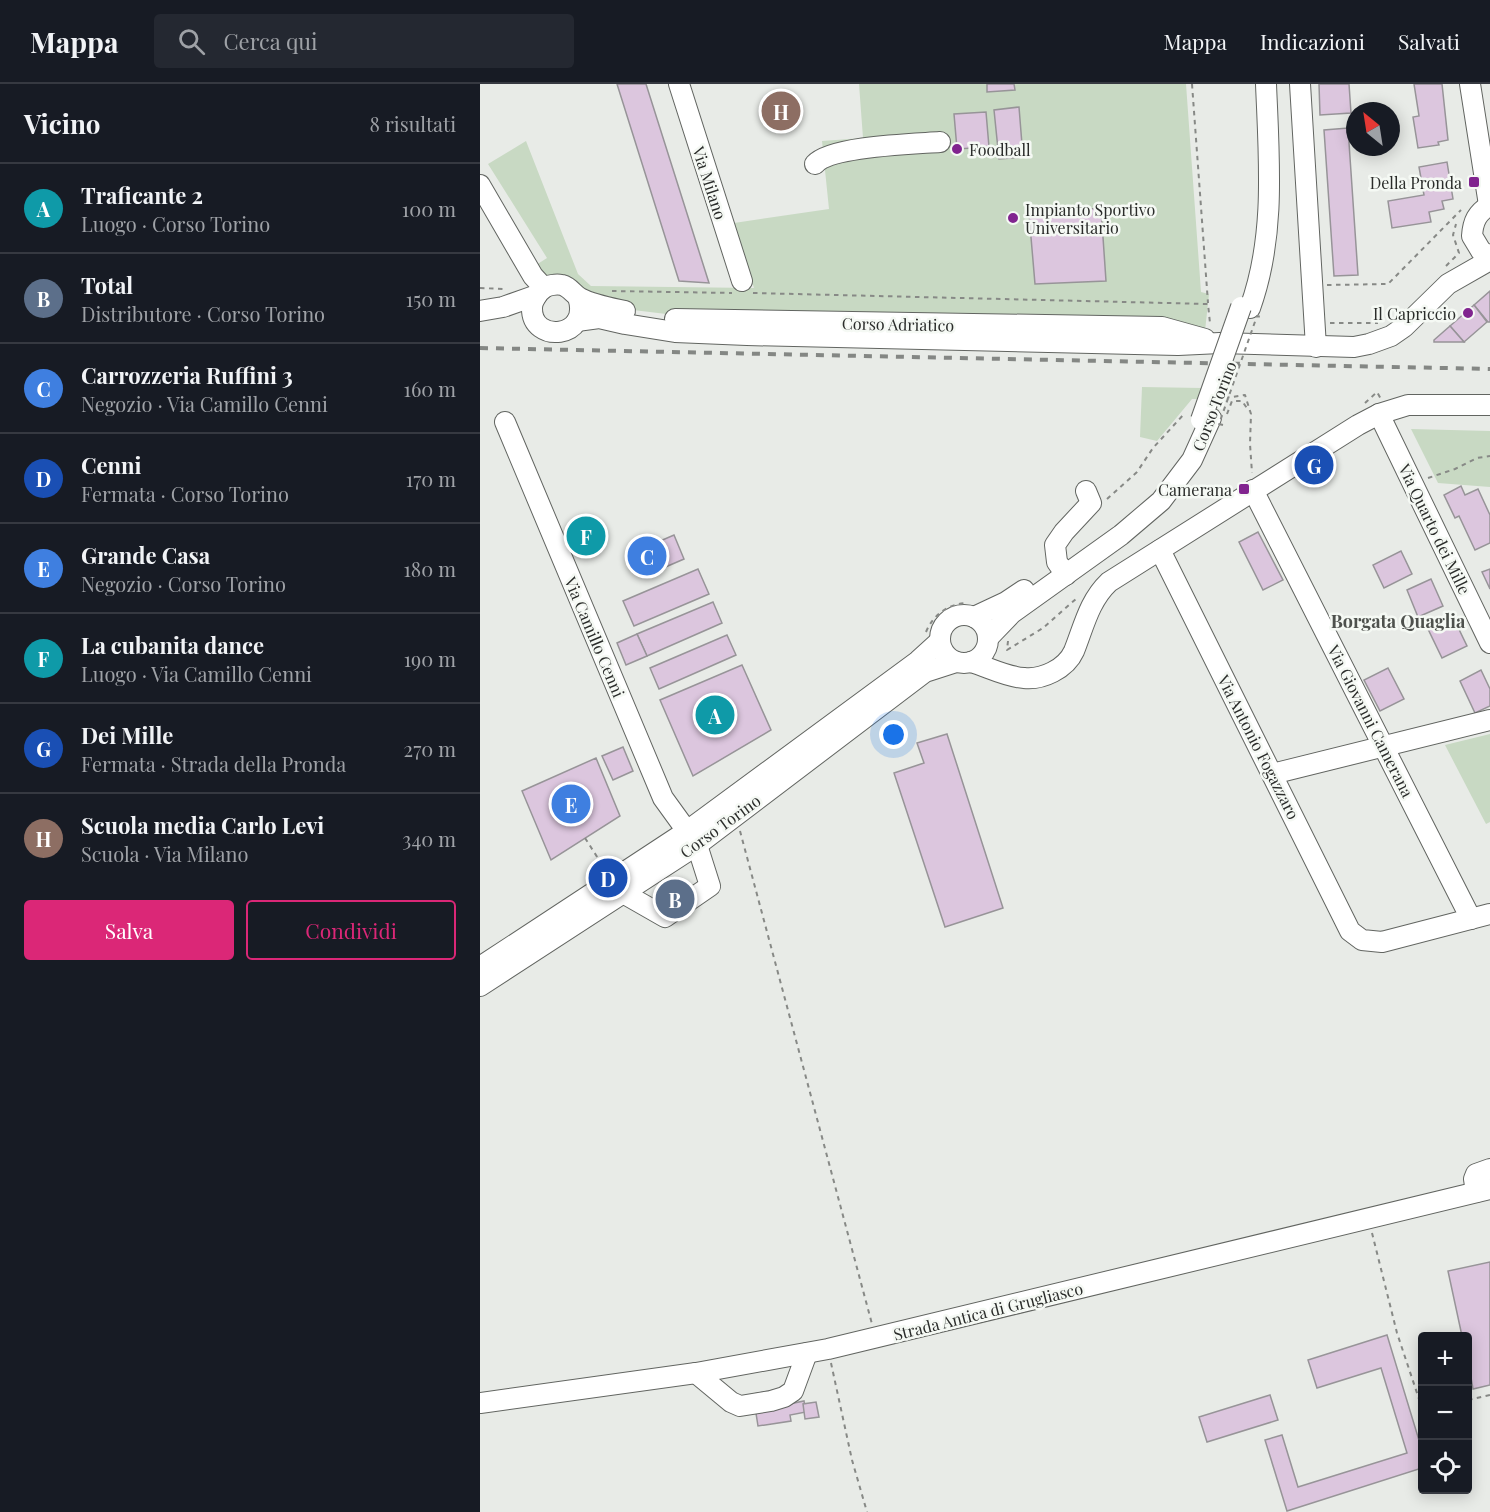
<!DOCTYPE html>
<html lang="it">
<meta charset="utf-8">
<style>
:root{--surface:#171b24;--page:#242831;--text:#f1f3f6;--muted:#9ea1a6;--line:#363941;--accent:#db2777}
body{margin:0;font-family:"Playfair Display",serif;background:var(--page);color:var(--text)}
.controls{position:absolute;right:18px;bottom:18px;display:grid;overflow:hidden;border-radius:6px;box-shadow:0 3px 15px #0003}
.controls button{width:54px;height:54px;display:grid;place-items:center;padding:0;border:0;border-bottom:2px solid var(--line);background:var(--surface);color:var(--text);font:30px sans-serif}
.compass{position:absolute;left:866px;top:18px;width:54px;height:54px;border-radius:50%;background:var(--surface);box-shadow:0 3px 15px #0003;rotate:330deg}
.you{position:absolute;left:414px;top:651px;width:21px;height:21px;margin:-15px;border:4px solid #fff;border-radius:50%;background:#1a73e8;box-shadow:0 0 0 9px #1a73e833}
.badge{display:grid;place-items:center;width:39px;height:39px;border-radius:50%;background:var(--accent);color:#fff;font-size:20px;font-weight:700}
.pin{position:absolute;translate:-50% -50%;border:3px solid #fff;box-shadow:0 2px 6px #0006}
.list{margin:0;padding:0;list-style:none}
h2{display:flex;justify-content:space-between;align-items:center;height:78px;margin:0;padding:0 24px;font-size:26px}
h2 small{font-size:20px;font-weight:400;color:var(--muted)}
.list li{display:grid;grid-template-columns:39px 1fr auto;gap:18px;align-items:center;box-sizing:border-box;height:90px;padding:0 24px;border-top:2px solid var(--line)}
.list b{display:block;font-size:22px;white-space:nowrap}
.list p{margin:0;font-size:20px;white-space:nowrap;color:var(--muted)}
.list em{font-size:20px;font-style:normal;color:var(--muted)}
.actions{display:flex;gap:12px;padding:18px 24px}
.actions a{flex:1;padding:14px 0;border:2px solid var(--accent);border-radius:6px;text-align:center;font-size:21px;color:var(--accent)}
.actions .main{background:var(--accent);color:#fff}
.icon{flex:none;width:33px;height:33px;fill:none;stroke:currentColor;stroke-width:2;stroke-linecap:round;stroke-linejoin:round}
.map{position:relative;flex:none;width:1010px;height:1428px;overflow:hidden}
header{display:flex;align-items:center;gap:36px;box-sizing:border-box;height:84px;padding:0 30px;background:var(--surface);border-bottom:2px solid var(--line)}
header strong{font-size:28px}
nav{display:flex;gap:33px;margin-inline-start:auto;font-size:21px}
.search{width:420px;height:54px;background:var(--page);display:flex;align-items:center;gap:15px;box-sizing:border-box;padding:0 21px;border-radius:6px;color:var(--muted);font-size:22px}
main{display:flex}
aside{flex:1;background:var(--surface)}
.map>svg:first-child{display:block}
.green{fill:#c8d9c3}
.building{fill:#dcc6de;stroke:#979498;stroke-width:1.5}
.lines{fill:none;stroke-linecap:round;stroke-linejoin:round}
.minor-casing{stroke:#626561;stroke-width:22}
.path{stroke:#878986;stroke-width:2;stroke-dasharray:4.5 4.5;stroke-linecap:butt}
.minor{stroke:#fff;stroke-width:20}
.rail{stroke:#848784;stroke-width:4;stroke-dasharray:8 8;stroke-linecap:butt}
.minor-bridge-casing{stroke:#626561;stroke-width:22;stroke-linecap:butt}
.path-bridge{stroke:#878986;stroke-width:2;stroke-dasharray:4.5 4.5;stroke-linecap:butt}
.minor-bridge{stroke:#fff;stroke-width:20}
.poi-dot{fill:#81248f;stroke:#f5f9f4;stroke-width:2}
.labels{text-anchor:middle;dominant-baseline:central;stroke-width:5;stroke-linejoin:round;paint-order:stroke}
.poi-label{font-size:16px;fill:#2a2c2a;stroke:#f5f9f4;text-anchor:end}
.street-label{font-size:16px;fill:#2a2c2a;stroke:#f5f9f4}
.neighbourhood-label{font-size:18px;font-weight:bold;fill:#4e514d;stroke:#f5f9f4}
</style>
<header>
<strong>Mappa</strong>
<div class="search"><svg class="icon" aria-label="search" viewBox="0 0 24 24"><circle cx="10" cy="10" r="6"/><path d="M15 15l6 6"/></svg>Cerca qui</div>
<nav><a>Mappa</a><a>Indicazioni</a><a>Salvati</a></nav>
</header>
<main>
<aside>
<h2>Vicino<small>8 risultati</small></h2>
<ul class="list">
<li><span class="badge" style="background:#0f9aa8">A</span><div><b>Traficante 2</b><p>Luogo · Corso Torino</p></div><em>100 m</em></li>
<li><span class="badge" style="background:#5c6f8a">B</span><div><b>Total</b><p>Distributore · Corso Torino</p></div><em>150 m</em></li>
<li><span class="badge" style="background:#3f7fe0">C</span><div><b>Carrozzeria Ruffini 3</b><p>Negozio · Via Camillo Cenni</p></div><em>160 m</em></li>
<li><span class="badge" style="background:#1a4fb4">D</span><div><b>Cenni</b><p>Fermata · Corso Torino</p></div><em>170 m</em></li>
<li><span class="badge" style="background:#3f7fe0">E</span><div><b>Grande Casa</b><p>Negozio · Corso Torino</p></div><em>180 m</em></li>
<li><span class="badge" style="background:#0f9aa8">F</span><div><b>La cubanita dance</b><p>Luogo · Via Camillo Cenni</p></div><em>190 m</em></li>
<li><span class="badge" style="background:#1a4fb4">G</span><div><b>Dei Mille</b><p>Fermata · Strada della Pronda</p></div><em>270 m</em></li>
<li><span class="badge" style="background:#8d6e63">H</span><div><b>Scuola media Carlo Levi</b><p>Scuola · Via Milano</p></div><em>340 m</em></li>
</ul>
<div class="actions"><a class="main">Salva</a><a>Condividi</a></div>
</aside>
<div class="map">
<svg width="1010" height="1428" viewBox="0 0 1010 1428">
<rect width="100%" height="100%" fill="#e8ebe7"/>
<g class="green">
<polygon points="379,0 706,0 721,208 729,210 725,247 203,232 153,226 66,193 56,181 67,174 8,80 46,57 98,190 111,202 274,204 254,139 349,125 342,57 383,54"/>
<polygon points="662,303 722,304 719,315 712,315 677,357 660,353"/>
<polygon points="931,345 1010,347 1010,403 958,399"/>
<polygon points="1010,650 1010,738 1006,740 965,661"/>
</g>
<g class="building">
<polygon points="137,0 166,0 229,199 199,197"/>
<polygon points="507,0 534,0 535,6 507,8"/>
<polygon points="839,0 869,0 871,29 840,31"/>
<polygon points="934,0 962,0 968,56 958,58 959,61 938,64 933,33 939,32"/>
<polygon points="539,23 543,73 519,75 514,26"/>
<polygon points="506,28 509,63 477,65 474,30"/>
<polygon points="868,44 878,191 854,192 844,46"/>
<polygon points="967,78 973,115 962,117 964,125 949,128 951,138 912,144 908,117 944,111 939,83"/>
<polygon points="621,124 626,197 555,200 549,130"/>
<polygon points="1010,207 1010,238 1008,238 994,221"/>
<polygon points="994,221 1007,238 984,258 970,242"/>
<polygon points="970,242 984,258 954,258 954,256"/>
<polygon points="981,402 985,411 998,405 1010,431 1010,459 995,466 979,432 975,434 964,411"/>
<polygon points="114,437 123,457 97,468 89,448"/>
<polygon points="778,448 803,496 783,506 759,458"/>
<polygon points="194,451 204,475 167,491 157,467"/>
<polygon points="921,467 932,490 904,504 893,481"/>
<polygon points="218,485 229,510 154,542 143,517"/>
<polygon points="1010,485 1010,505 1002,488"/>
<polygon points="951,495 963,522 938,533 927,506"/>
<polygon points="233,518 242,539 167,572 157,550"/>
<polygon points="973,533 987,562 962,574 948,545"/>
<polygon points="157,550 167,572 146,581 137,559"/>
<polygon points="247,551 256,571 179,605 170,584"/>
<polygon points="262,581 291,646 213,692 180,616"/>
<polygon points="908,584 924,615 900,627 884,596"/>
<polygon points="1001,586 1010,605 1010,622 995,629 980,597"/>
<polygon points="467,650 523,824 465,843 414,689 444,679 437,659"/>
<polygon points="143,663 153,687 133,696 122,672"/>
<polygon points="116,674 140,732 71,776 42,707"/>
<polygon points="1010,1178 1010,1301 993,1305 988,1277 988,1252 982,1252 968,1187"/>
<polygon points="907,1251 942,1366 942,1384 807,1427 785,1356 802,1351 818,1403 927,1369 901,1284 837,1304 828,1276"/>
<polygon points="306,1304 309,1320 324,1317 326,1328 310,1331 311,1337 278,1342 273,1310"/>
<polygon points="790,1311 798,1336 727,1358 719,1333"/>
<polygon points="336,1318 339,1333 325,1335 323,1320"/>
</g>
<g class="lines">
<defs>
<g id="minor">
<polyline points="199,0 262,197"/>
<polyline points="820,0 836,263"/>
<polyline points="990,0 1009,121"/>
<path d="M 335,80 C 351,62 433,60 460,58"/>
<polyline points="0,101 53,192 64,204"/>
<path d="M 1010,121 C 997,129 993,137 992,152 L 1001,167 L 1010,172"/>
<path d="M 98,213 C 112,255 51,260 52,224 C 52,217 58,208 64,204 C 68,201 76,200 82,201 C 90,203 93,210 100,214 C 113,221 131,224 145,227"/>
<path d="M 770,224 C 796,152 789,75 786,0"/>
<polyline points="0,227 23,223 57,211"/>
<polyline points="195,235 682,243 725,255"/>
<polyline points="97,237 119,234 145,240 195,248 267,251 698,261 740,259 874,263 889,260 911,252 924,243 968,200 1010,176"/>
<polyline points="899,330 1010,559"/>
<polyline points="25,338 183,714 217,761 230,802 185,833 143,809"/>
<polyline points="773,406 991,835"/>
<polyline points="680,466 870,847 882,856 902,858 1010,830"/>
<polyline points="586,491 577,478 575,461 584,448 611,419 606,407"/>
<circle cx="484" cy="555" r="24"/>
<polyline points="494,533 526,518 544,506"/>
<polyline points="508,554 532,529 641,451 681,417 712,376 731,334"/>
<path d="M 491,578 C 508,583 526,593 544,594 C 562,596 586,585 594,567 C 604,542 609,517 629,498 L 878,341 L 899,330 L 928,321 L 1010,321"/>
<polyline points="792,690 1010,636"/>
<polyline points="0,883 207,747 438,577 460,557"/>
<polyline points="0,902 217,761 445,588 476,578"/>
<polyline points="996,1108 994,1095 996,1090 1010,1085"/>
<polyline points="216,1289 251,1318 260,1322 291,1317 304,1313 313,1307 327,1269"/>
<polyline points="0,1319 216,1289 348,1265 1010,1105"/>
</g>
</defs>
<use href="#minor" class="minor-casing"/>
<g class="path">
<polyline points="712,0 728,219"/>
<polyline points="966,182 979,169 973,151 976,140"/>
<polyline points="847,201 908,200 981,126"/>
<polyline points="0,204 24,205"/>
<polyline points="132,207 252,209"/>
<polyline points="273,209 728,220 730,239"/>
<polyline points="850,239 898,239"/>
<polyline points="745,314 765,311 771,330 770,360 772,389"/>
<polyline points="885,319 897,308 901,315"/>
<polyline points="747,330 752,317 762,317 769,327"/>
<polyline points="948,394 975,385 997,374 1010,372"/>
<polyline points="627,415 657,388 673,364 705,329"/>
<path d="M 446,548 C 453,531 467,521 485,519"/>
<polyline points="528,557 527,566 563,544 597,514"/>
<polyline points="260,747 392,1240"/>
<polyline points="105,754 123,782"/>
<polyline points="892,1149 917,1249 940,1318 942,1320"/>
<polyline points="351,1279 372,1376 387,1428"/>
<polyline points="988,1316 1010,1311"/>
</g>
<use href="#minor" class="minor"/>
<polyline class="rail" points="0,264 1010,285"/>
<defs>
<polyline id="minor-bridge" points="721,336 761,223"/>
</defs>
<use href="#minor-bridge" class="minor-bridge-casing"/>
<polyline class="path-bridge" points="743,341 739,340 777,232 781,233"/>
<use href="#minor-bridge" class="minor-bridge"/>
</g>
<g class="poi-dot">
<circle cx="477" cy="65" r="6"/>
<rect x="988" y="92" width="12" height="12" rx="3"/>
<circle cx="533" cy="134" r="6"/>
<circle cx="988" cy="229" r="6"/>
<rect x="758" y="399" width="12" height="12" rx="3"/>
</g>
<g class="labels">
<g class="poi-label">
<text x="489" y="65" text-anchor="start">Foodball</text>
<text x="982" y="98">Della Pronda</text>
<text x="545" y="125" text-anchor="start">Impianto Sportivo<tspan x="545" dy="18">Universitario</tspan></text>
<text x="976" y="229">Il Capriccio</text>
<text x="752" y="405">Camerana</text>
</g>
<g class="street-label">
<text transform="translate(230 99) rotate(72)">Via Milano</text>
<text transform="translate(418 240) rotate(1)">Corso Adriatico</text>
<text transform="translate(734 322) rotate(-69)">Corso Torino</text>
<text transform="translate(955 445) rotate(64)">Via Quarto dei Mille</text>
<text transform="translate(115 553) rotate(67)">Via Camillo Cenni</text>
<text transform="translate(891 637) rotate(63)">Via Giovanni Camerana</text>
<text transform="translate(779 663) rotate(63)">Via Antonio Fogazzaro</text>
<text transform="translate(240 742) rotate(-36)">Corso Torino</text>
<text transform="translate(508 1227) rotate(-14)">Strada Antica di Grugliasco</text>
</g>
<g class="neighbourhood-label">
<text x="918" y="537">Borgata Quaglia</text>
</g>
</g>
</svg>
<div class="controls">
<button>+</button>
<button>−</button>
<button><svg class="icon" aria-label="locate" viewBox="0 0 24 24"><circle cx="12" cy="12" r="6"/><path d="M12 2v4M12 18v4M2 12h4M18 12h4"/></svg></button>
</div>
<svg class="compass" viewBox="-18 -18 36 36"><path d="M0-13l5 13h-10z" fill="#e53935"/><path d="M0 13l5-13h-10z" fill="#9ea1a6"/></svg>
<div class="you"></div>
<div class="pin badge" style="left:235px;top:631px;background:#0f9aa8">A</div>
<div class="pin badge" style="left:195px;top:815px;background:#5c6f8a">B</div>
<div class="pin badge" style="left:167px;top:472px;background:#3f7fe0">C</div>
<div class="pin badge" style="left:128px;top:794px;background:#1a4fb4">D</div>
<div class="pin badge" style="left:91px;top:720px;background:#3f7fe0">E</div>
<div class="pin badge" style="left:106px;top:452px;background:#0f9aa8">F</div>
<div class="pin badge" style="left:834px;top:381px;background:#1a4fb4">G</div>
<div class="pin badge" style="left:301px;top:27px;background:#8d6e63">H</div>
</div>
</main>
